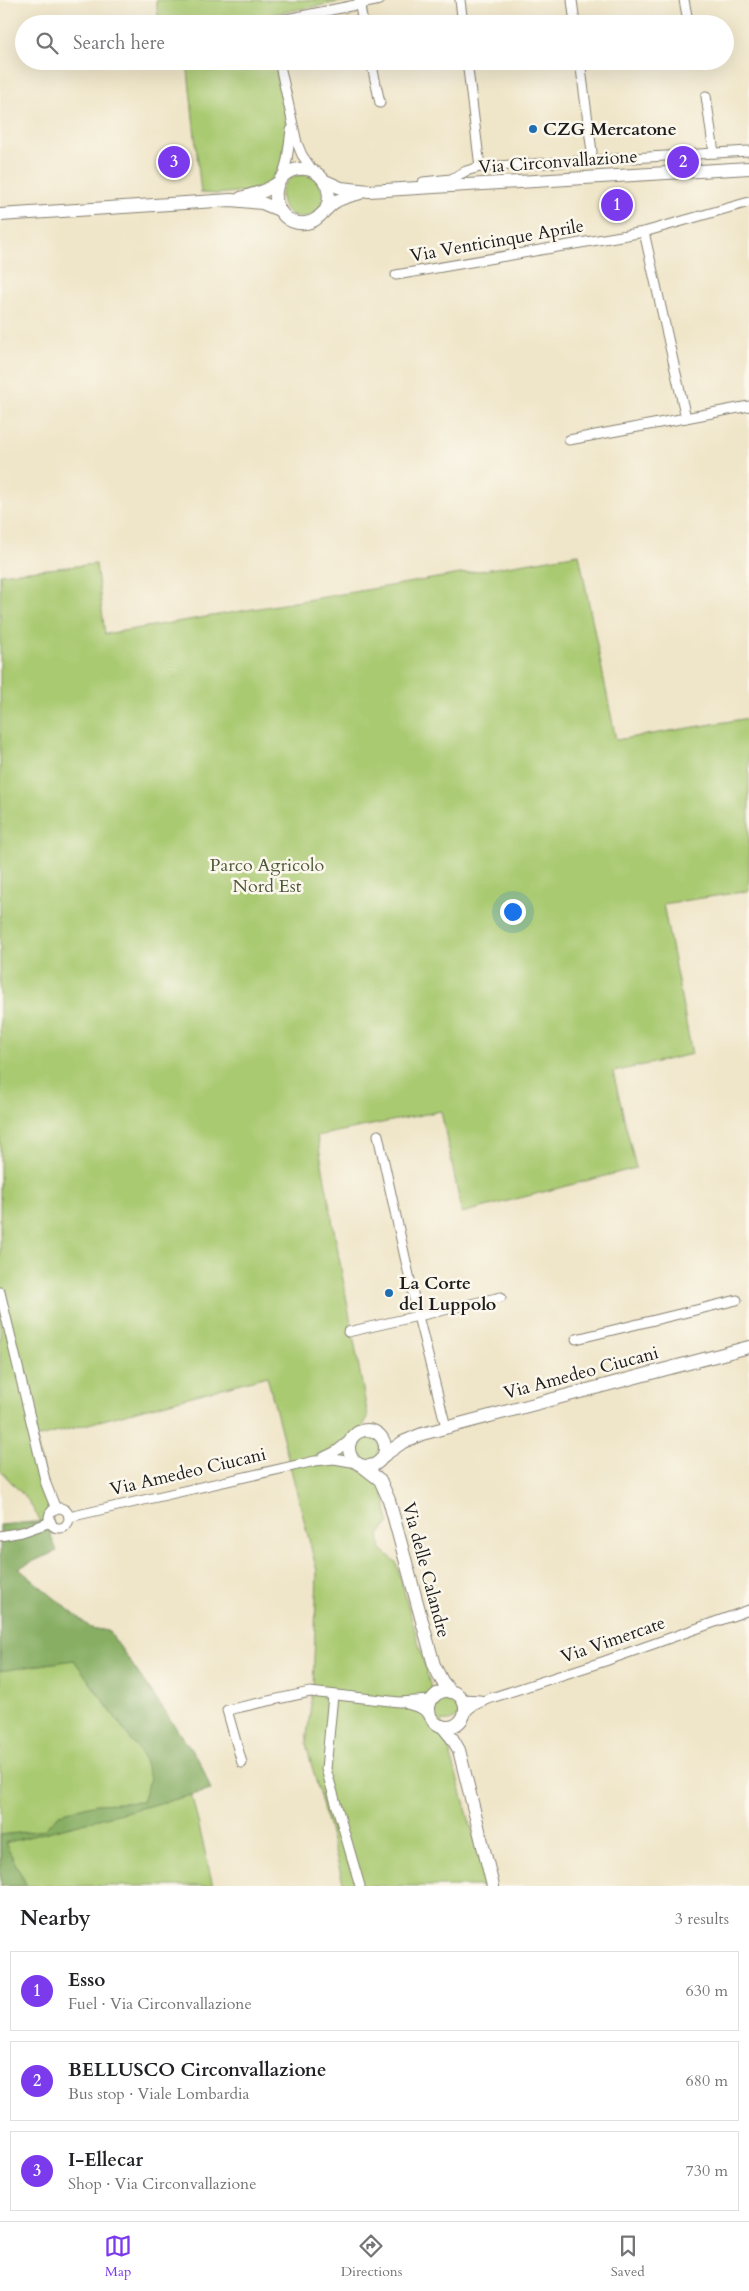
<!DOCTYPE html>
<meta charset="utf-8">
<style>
:root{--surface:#fff;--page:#f6f6f6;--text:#202124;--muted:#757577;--line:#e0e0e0;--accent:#7c3aed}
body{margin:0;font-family:Cardo,serif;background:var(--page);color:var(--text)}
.you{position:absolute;left:512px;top:911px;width:18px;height:18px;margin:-12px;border:4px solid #fff;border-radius:50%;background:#1a73e8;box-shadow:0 0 0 8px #1a73e833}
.badge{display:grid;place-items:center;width:32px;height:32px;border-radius:50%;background:var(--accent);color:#fff;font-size:16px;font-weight:700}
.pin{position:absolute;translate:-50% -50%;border:2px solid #fff;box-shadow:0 1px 5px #0006}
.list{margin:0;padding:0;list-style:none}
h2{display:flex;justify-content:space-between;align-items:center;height:65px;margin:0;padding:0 20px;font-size:21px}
h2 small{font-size:16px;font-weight:400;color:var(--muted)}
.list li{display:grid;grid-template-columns:32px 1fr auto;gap:15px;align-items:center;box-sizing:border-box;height:80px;margin:0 10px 10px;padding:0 10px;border:1px solid var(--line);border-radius:0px}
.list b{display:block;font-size:19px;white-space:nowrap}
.list p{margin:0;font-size:16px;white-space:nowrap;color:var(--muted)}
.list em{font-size:16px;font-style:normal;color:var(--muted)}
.icon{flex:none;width:28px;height:28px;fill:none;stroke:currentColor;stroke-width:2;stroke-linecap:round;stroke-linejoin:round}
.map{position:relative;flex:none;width:749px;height:1886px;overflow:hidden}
.search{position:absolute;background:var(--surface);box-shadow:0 5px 20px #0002;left:15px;right:15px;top:15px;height:55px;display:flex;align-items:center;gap:12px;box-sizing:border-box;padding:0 18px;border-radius:28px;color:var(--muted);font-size:19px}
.sheet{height:335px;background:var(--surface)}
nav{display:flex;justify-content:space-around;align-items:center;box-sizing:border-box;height:70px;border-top:1px solid var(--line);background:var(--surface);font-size:14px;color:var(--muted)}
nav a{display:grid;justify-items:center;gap:2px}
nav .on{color:var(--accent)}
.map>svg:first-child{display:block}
.green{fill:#aaca72;stroke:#637347}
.forest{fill:#87ae64;stroke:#526540}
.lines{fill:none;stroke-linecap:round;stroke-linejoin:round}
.minor-casing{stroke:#868072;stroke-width:11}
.secondary-casing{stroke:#868072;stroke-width:14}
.minor{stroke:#fff;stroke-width:9}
.secondary{stroke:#fff;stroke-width:12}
.poi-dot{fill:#1f6fb2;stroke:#fbf7ec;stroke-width:2}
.labels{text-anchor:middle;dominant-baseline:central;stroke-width:5;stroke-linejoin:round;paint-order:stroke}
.poi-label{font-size:18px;font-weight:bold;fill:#1c1c1c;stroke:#fbf7ec;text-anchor:start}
.street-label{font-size:18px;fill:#1c1c1c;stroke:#fbf7ec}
.park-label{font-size:18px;fill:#4e593a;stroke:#fbf7ec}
</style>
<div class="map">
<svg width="749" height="1886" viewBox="0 0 749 1886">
<rect width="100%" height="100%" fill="#fbf7ec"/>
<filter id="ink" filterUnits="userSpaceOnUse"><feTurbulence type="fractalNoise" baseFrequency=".02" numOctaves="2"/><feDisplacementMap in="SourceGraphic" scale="10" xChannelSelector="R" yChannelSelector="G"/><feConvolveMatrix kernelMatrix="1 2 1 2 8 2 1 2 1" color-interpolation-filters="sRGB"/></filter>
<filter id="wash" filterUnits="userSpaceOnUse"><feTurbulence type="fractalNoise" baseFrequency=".0096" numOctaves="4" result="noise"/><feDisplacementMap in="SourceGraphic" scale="20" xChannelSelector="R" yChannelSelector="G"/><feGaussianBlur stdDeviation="1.12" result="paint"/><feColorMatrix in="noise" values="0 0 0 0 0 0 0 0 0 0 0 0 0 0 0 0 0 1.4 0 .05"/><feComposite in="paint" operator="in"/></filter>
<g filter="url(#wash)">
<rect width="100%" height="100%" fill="#efe5c8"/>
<g class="green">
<polygon points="156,0 350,0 268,15 269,24 159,24"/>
<polygon points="187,61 275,61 288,133 282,163 268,184 249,191 217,194 201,193"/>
<circle cx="302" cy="196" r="21"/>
<path d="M 579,554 L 616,740 L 749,718 L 749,891 L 663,904 L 692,1054 L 613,1072 L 636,1168 L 462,1213 L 441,1111 L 317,1136 L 368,1417 L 361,1430 L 362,1436 L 375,1438 L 380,1447 L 377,1457 L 389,1522 L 379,1535 L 381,1549 L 396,1562 L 435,1702 C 460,1681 472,1726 441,1721 L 488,1886 L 344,1886 L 306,1744 L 313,1688 L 317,1571 L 267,1376 L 36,1438 L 55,1533 L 48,1533 L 27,1499 L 0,1470 L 0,574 L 96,564 L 105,634 Z"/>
<polygon points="0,1642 79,1654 189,1784 213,1886 0,1886"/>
</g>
<polygon class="forest" points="45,1521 57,1551 18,1568 91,1628 109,1631 201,1764 211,1790 5,1843 27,1886 0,1886 0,1835 44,1830 59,1814 96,1804 142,1802 150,1778 142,1755 74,1660 0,1671 0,1525"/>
</g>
<g filter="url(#ink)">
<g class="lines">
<defs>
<g id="minor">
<polyline points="359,0 363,24"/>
<polyline points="460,0 463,24"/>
<polyline points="572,0 575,24"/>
<polyline points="684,0 688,21"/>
<polyline points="272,24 272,22 380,0"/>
<polyline points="279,61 297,143 302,155 313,171"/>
<polyline points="371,61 380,103"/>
<polyline points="467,61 480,167"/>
<polyline points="580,61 592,152 590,160"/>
<polyline points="706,96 714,153"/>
<polyline points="282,178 287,160 291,130"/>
<polyline points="423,182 451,179 466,171 480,167 749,151"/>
<polyline points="644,232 686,418"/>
<polyline points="396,275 644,232 749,202"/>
<polyline points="569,440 749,406"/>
<polyline points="378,1135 418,1316 446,1427"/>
<polyline points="0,1292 46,1484 56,1509"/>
<polyline points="348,1332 501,1297"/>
<polyline points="576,1339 737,1300"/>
<polyline points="322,1458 336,1451 351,1439"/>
<circle cx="59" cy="1518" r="10"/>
<polyline points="69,1517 315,1461 334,1459 357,1463"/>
<polyline points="0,1536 22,1532 51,1522"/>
<polyline points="333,1695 326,1769 360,1886"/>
<polyline points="462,1699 480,1700"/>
<polyline points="407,1704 420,1708 430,1715"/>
<polyline points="464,1713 473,1706 488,1699 605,1661 749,1610"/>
<polyline points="242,1763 227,1710 310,1692 399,1702 431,1700"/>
</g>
<g id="secondary">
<polyline points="325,181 341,188 369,191 749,168"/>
<polyline points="241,198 264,191 278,183"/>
<path d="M 326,209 C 335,190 321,166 298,169 C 264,174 271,226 305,223 C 319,222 324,209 335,202 C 343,197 351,196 360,193"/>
<polyline points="0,215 231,200 262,203 279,210"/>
<circle cx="367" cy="1448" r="18"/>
<polyline points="383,1456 403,1442 422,1434 749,1347"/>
<polyline points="362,1466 380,1480 389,1500 434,1665 442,1681 451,1692"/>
<circle cx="447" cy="1709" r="18"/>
<polyline points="442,1726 452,1738 459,1750 493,1886"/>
</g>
</defs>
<use href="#minor" class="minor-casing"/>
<use href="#secondary" class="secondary-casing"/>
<use href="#minor" class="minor"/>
<use href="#secondary" class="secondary"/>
</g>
</g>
<g class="poi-dot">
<circle cx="533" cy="129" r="5"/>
<circle cx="389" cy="1293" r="5"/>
</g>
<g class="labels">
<g class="poi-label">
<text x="543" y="129">CZG Mercatone</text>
<text x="399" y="1283">La Corte<tspan x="399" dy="21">del Luppolo</tspan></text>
</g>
<g class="street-label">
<text transform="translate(558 162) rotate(-4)">Via Circonvallazione</text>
<text transform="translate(497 241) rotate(-10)">Via Venticinque Aprile</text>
<text transform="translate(581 1373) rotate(-15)">Via Amedeo Ciucani</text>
<text transform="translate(188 1472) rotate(-13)">Via Amedeo Ciucani</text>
<text transform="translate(426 1570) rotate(75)">Via delle Calandre</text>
<text transform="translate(613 1640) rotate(-19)">Via Vimercate</text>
</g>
<g class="park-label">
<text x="267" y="865">Parco Agricolo<tspan x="267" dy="21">Nord Est</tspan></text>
</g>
</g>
</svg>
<div class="you"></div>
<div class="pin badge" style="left:617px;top:205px">1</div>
<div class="pin badge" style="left:683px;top:162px">2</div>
<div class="pin badge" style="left:174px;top:162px">3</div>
<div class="search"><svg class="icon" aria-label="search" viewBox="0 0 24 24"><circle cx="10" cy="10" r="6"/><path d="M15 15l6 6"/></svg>Search here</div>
</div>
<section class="sheet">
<h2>Nearby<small>3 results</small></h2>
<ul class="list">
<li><span class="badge">1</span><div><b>Esso</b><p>Fuel · Via Circonvallazione</p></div><em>630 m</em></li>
<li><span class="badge">2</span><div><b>BELLUSCO Circonvallazione</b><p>Bus stop · Viale Lombardia</p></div><em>680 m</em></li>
<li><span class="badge">3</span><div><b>I-Ellecar</b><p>Shop · Via Circonvallazione</p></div><em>730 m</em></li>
</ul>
</section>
<nav>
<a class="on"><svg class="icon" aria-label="map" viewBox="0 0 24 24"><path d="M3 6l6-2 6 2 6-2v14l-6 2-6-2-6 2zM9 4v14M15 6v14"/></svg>Map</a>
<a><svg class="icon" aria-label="directions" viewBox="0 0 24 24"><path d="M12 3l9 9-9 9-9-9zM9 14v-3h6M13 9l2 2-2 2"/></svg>Directions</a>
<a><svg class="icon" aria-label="saved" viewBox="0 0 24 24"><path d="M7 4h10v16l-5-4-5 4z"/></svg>Saved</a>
</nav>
